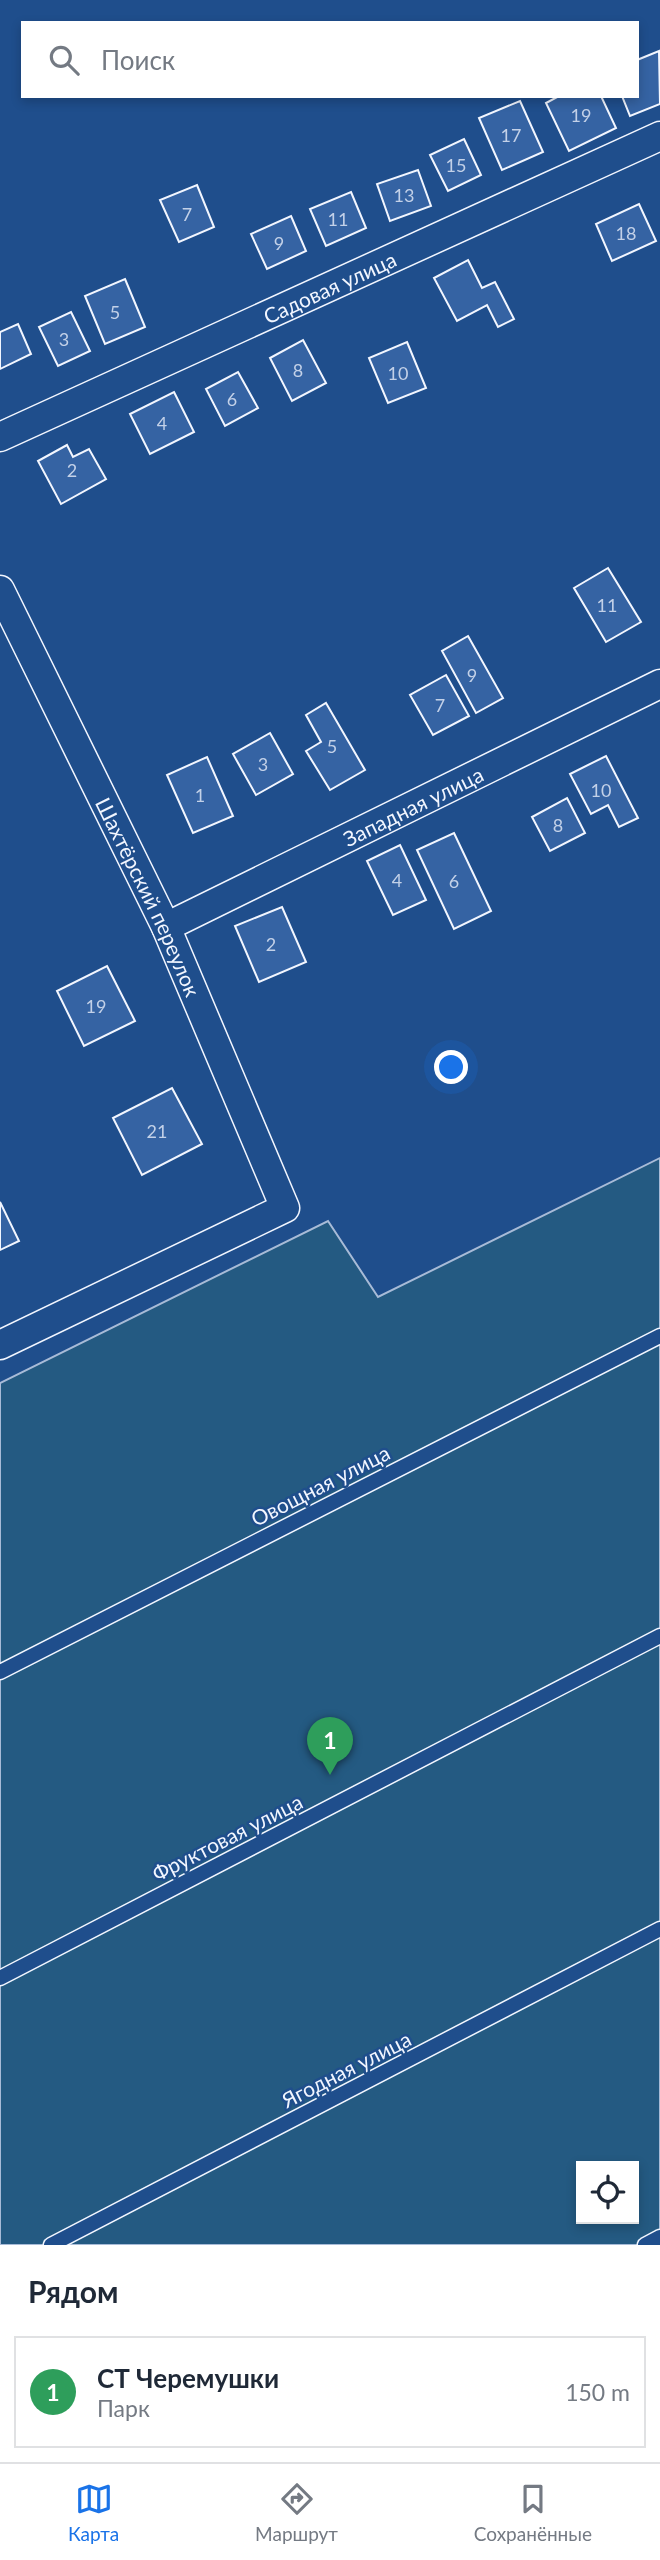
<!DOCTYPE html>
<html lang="ru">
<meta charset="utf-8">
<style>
:root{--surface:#fff;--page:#f6f6f7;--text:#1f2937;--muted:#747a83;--line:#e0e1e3;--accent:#1a73e8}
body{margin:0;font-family:Lato,sans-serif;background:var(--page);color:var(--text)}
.controls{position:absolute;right:21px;bottom:21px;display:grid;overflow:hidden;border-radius:0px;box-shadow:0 4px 10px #0003}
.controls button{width:63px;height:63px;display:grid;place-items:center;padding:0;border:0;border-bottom:2px solid var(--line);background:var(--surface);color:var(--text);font:35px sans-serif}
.you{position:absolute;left:452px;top:1068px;width:24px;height:24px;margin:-18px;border:5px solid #fff;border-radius:50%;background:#1a73e8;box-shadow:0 0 0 10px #1a73e833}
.badge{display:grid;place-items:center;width:46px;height:46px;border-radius:50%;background:var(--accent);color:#fff;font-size:23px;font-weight:700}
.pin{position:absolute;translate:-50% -58px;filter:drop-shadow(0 2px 4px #0008)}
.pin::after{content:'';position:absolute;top:37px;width:24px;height:21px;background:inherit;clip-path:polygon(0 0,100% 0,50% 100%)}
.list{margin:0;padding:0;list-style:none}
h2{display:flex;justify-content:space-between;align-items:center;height:91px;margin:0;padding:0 28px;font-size:30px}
h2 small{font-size:23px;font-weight:400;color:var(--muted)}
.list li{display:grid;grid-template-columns:46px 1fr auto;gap:21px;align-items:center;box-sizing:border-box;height:112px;margin:0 14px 14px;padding:0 14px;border:2px solid var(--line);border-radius:0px}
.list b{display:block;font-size:26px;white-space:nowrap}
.list p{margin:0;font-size:23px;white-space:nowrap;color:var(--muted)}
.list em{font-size:23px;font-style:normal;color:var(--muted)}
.icon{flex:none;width:38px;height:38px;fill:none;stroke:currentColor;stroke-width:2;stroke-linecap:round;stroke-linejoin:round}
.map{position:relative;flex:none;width:660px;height:2245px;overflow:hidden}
.search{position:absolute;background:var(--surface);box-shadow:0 4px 10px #0003;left:21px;right:21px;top:21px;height:77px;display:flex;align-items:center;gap:18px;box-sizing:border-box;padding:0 24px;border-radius:0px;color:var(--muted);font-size:26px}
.sheet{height:217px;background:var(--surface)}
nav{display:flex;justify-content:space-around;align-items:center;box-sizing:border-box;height:98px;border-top:2px solid var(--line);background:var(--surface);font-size:19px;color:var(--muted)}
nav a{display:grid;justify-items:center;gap:4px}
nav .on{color:var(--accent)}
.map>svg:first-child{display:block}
.green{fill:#245a82;stroke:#a8bbd7;stroke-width:2;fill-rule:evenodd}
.building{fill:#3563a3;stroke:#f2f6ff;stroke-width:2}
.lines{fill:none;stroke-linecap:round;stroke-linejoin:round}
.service-casing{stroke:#f2f6ff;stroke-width:17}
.minor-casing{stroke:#f2f6ff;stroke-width:31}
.service{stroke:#1f4e8c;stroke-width:14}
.minor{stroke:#1f4e8c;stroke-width:28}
.labels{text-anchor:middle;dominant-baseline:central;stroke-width:5;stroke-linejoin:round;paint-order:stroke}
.number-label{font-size:18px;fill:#c3d1e8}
.street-label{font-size:21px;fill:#f2f6ff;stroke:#1f4e8c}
</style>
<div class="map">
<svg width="660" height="2245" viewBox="0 0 660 2245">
<rect width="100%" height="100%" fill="#1f4e8c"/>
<path class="green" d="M 660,1158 L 660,2245 L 0,2245 L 0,1383 L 328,1221 L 378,1297 ZM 581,2166 L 634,2166 L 634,2219 L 581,2219 Z"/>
<g class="building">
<polygon points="659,51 660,104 630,116 622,96 637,96 637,60"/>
<polygon points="559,96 601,96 616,128 569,151 546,103"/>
<polygon points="520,101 543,152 502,170 479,118"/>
<polygon points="464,139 481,175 448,191 430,155"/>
<polygon points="418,170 431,206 390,221 377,184"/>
<polygon points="197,185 214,227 179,242 160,200"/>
<polygon points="351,192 366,228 326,246 310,209"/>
<polygon points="639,204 656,241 612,261 596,224"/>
<polygon points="291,216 306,251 267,269 251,234"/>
<polygon points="468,260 482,288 495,282 514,319 498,327 487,305 457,321 434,278"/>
<polygon points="125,279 145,327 105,344 85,296"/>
<polygon points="71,312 90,351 58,366 39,327"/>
<polygon points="18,324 31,354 0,369 0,332"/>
<polygon points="303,340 326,383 292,401 270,358"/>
<polygon points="407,342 426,388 388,403 369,358"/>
<polygon points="238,372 258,408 225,426 206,389"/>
<polygon points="174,392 194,432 150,454 130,414"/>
<polygon points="67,445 73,457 89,449 106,479 61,504 38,461"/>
<polygon points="608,568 641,622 606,642 574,588"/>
<polygon points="468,636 503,698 476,713 442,651"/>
<polygon points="446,675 469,716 433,735 410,695"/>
<polygon points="326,703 365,770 330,790 306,751 321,742 306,715"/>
<polygon points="270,733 293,774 256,795 233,754"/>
<polygon points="606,756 638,818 619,827 608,805 591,814 570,774"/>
<polygon points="207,757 233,816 193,833 167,775"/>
<polygon points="567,798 585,833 550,851 532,817"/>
<polygon points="454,833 491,911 454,929 417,850"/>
<polygon points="400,845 426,900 393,915 367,861"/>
<polygon points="282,907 306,962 259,982 235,926"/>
<polygon points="107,966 135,1021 84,1046 57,991"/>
<polygon points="172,1088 202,1144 142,1175 113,1118"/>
<polygon points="0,1202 19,1241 0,1250"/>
</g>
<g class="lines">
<defs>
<g id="service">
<polyline points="0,1672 660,1336"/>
<polyline points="0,1978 660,1636"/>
<polyline points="51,2245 660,1929"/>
<polyline points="645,2245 660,2237"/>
</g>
<g id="minor">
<path id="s1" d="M 0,437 L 660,136"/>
<path id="s2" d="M 0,590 L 166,927 L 285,1208 L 0,1345"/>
<path id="s3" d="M 166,927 L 660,684"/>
</g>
</defs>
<use href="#service" class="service-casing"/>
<use href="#minor" class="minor-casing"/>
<use href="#service" class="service"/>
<use href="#minor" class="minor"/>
</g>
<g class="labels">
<g class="number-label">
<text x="581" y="115">19</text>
<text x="511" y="135">17</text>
<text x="456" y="165">15</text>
<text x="404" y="195">13</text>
<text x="187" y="214">7</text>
<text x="338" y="219">11</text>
<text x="626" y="233">18</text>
<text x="279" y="243">9</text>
<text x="115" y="312">5</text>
<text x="64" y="339">3</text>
<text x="298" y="370">8</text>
<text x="398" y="373">10</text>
<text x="232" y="399">6</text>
<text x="162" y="423">4</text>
<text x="72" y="470">2</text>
<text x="607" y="605">11</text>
<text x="472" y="675">9</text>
<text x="440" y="705">7</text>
<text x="332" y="746">5</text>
<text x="263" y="764">3</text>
<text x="601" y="790">10</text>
<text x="200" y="795">1</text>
<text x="558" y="825">8</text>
<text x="397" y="880">4</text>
<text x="454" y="881">6</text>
<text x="271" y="944">2</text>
<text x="96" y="1006">19</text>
<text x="157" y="1131">21</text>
</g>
<g class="street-label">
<text stroke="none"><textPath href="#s1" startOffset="362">Садовая улица</textPath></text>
<text stroke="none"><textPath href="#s3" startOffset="275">Западная улица</textPath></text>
<text stroke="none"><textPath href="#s2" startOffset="341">Шахтёрский переулок</textPath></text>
<text transform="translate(320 1485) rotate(-27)">Овощная улица</text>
<text transform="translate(227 1837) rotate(-27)">Фруктовая улица</text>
<text transform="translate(346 2069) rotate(-27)">Ягодная улица</text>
</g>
</g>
</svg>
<div class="controls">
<button><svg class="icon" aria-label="locate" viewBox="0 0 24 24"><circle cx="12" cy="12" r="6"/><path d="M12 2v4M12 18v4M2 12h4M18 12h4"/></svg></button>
</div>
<div class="you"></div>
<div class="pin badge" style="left:330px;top:1775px;background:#2e9e5b">1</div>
<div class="search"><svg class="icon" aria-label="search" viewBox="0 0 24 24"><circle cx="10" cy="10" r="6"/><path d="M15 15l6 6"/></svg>Поиск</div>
</div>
<section class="sheet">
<h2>Рядом<small></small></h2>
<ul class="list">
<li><span class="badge" style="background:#2e9e5b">1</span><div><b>СТ Черемушки</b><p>Парк</p></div><em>150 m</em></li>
</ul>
</section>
<nav>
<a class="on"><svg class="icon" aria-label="map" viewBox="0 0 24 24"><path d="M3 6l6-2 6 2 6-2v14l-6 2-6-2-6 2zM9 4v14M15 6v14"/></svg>Карта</a>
<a><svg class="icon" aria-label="directions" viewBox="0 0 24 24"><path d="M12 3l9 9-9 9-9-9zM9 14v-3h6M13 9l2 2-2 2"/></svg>Маршрут</a>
<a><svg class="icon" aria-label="saved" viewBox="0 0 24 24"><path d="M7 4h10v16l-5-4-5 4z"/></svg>Сохранённые</a>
</nav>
